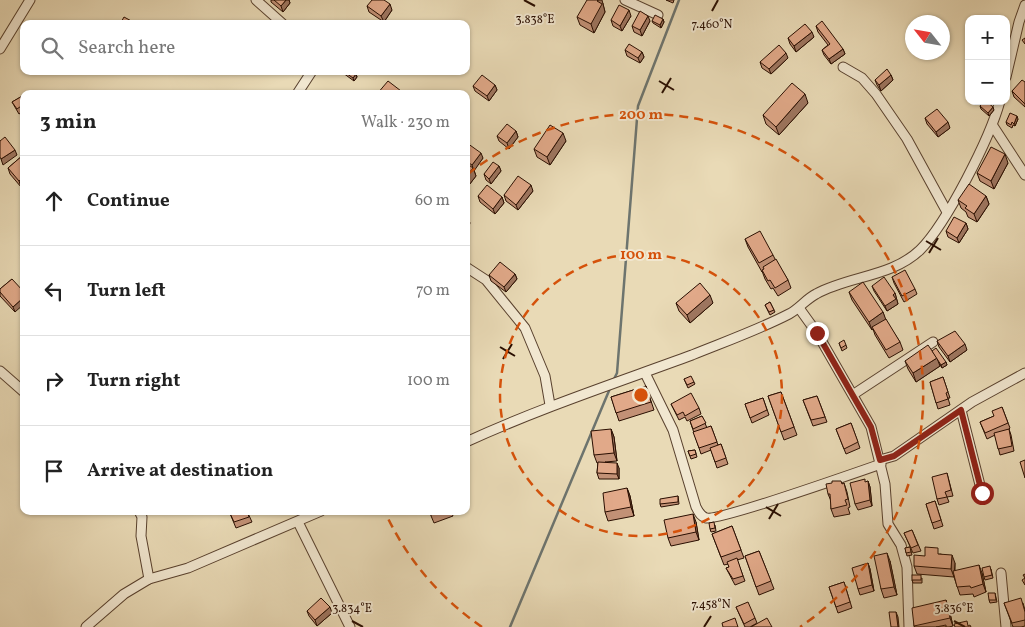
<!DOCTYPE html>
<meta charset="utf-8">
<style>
:root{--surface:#fff;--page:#f2f2f2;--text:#222;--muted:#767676;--line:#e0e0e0}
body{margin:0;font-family:Vollkorn,serif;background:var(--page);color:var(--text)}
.controls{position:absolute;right:15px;top:15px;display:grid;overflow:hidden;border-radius:10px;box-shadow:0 1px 4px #0004}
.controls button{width:45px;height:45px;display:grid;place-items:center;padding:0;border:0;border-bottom:1px solid var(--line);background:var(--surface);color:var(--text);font:25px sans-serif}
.compass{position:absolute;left:905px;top:15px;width:45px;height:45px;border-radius:50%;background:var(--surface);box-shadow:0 1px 4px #0004;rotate:301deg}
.stop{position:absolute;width:15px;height:15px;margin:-11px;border:4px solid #8f2418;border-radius:50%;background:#fff}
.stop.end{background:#8f2418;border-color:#fff;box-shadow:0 1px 5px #0008}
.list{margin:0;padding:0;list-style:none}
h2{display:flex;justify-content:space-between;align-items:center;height:65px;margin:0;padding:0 20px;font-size:21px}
h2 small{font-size:16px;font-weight:400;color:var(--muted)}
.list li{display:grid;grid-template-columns:32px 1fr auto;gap:15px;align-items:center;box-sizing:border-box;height:90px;padding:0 20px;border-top:1px solid var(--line)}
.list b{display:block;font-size:19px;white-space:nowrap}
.list em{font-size:16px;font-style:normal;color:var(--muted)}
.icon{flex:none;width:28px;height:28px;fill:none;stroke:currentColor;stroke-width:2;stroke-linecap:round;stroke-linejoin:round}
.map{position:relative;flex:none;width:1025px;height:627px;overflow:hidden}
.search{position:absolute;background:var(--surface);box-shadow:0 1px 4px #0004;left:20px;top:20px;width:450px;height:55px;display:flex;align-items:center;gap:12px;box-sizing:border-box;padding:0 18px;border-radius:10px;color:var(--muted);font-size:19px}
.panel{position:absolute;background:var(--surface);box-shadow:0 1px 4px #0004;left:20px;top:90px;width:450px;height:425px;border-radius:10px}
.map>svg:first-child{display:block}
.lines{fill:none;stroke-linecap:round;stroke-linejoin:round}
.stream{stroke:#6d746e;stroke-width:2.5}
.minor-casing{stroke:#59412e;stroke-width:11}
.minor{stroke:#f1e7d0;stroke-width:9}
.wall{fill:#c29176;stroke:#290e01}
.shaded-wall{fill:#9e7660;stroke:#290e01}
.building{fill:#e1a989;stroke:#290e01}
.route{stroke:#8f2418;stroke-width:6}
.ticks{fill:none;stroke:#290e01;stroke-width:2}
.ring{fill:none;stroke:#d5520b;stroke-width:2.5;stroke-dasharray:9 6}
.ticks-label{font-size:12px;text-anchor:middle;fill:#290e01;stroke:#f1e7d0;stroke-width:4;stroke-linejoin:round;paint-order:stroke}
.centre{fill:#d5520b;stroke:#f1e7d0;stroke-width:2.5}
.ring-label{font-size:15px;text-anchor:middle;font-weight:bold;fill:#d5520b;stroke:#f1e7d0;stroke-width:4;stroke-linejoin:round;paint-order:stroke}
</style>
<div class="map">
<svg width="1025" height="627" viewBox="0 0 1025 627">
<rect width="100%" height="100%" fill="#e9dab6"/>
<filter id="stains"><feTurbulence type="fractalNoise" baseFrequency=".004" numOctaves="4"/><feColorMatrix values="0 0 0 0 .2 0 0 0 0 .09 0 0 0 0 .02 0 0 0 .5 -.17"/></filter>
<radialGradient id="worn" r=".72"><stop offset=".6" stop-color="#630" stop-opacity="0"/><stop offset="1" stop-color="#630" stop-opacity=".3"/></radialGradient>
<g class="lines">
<g class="stream">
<polyline points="613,381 617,373 638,106 679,0"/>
<polyline points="510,627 611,386"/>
</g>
<defs>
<g id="minor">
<polyline points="256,0 283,24"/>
<polyline points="625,0 658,15"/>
<polyline points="0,49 30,0"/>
<polyline points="843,67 862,78 876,94 907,139 947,212"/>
<polyline points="1006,77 1019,22 1025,5"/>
<polyline points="297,94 312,71"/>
<polyline points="993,126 1025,175"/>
<polyline points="466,267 486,280 525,328 545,376 550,405"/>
<polyline points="799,308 817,333 871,427 885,484 888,524 901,545 907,567 909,627"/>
<polyline points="0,371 24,392"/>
<path d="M 645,373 L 673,430 L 696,507 C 699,512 700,516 706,518 C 719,521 858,472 881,464"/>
<polyline points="854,394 933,342"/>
<polyline points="961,410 982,493"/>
<path d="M 466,442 C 540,408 616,383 692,355 C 724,342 758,330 789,314 C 799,309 806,299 816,294 C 848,276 892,277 920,250 C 947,223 990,138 1000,101"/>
<polyline points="880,460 894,456 972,402 1025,373"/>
<polyline points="139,511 142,517 141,536 149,579"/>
<polyline points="298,522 350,627"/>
<polyline points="1001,573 1006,627"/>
<polyline points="86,627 124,594 149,579 188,568 321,511"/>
</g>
</defs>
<use href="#minor" class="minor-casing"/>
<use href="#minor" class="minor"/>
</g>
<g class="wall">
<polygon points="271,0 289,0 290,3 283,12 271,2"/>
<polygon points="666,0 674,0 673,3"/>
<polygon points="603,3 603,4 605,12 594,33 580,25 577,17"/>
<polygon points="367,6 392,10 384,22 369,12"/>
<polygon points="631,16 622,31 613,26 611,20"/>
<polygon points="663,19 664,22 661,28 653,23 652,21"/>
<polygon points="650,21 642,36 634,32 632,26"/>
<polygon points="816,26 843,49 845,54 831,64 824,55 822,50 828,45 818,32"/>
<polygon points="814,37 796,52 790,44 788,38"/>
<polygon points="625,50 642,52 644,57 640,63 627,56"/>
<polygon points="788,58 771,74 762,68 760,62"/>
<polygon points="343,71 352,71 356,74 357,77 354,81 343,73"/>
<polygon points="891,75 893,80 881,91 877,85 875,80"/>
<polygon points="1025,82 1025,107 1014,97 1012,91"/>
<polygon points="495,85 497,90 489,101 475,91 473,86"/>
<polygon points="24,95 24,111 19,114 12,102"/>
<polygon points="808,103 779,135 766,124 763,115"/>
<polygon points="980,106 994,110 989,116 981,109"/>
<polygon points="925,118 950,128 938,137 927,124"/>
<polygon points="1018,119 1015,126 1013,125 1012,128 1007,125 1006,122"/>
<polygon points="516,131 518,137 509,149 499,141 497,136"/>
<polygon points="566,141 550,165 537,157 534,149"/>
<polygon points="466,144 483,158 474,170 476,176 466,189"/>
<polygon points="22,156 21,187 10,174 8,168"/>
<polygon points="1008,163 994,189 980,181 977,173"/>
<polygon points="499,166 501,171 491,184 486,180 484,174"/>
<polygon points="533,191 518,210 506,201 504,195"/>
<polygon points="478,196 502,197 504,203 495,214 480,202"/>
<polygon points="986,196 989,204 977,222 968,217 966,212 961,208 958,200"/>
<polygon points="966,223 968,229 959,243 948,237 946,231"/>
<polygon points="745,239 773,255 775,259 788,280 791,288 778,296 773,288 771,289 765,279 762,271 762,272 748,247"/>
<polygon points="515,274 517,279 506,292 491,281 489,275"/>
<polygon points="892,277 915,289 917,294 904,302 894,283"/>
<polygon points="12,279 15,312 0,296 0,289"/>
<polygon points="872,286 895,293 898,304 887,311 874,291"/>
<polygon points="849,292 883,312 885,319 900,342 903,350 889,358 875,335 873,329 872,330 852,300"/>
<polygon points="770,302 775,312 770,315 765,305"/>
<polygon points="676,303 713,303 690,323 679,311"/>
<polygon points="937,341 967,350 950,362 939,347"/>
<polygon points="839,343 846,345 847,348 842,351"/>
<polygon points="932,351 946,362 947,365 942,368 938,362 940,366 916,382 908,369 905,361"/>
<polygon points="943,377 950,398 948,398 950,405 938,409 930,382"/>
<polygon points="684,379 694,382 695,384 688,388"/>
<polygon points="646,386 654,410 619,421 611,397"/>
<polygon points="781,392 797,435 784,440 768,396"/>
<polygon points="817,396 827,422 813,426 803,400"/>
<polygon points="763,398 769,415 752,423 745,404"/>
<polygon points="671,404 699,408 701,414 687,421 685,417 679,420"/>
<polygon points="1002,407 1010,428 1008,430 1009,429 1011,435 1014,451 1000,455 995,435 987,439 980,422 994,416"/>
<polygon points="702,416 707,428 711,426 718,445 721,444 728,464 717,468 711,450 701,454 690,421"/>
<polygon points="851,423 860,448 846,454 836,429"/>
<polygon points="611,429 614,437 617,461 605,462 619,468 619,479 599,479 597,473 598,463 597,463 594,455"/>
<polygon points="695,450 697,457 691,459 688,451"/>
<polygon points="947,473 953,496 947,497 949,502 939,505 937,499"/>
<polygon points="868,481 870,487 872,506 858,510 855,504 866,482"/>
<polygon points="844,483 847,492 850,507 848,508 850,514 834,517 831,509 831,501 828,494 842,484"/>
<polygon points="627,488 630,496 634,516 608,521 605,512"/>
<polygon points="678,496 679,504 661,507 660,504"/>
<polygon points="935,501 943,526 934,529 926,504"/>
<polygon points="229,511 247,511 252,522 236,528"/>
<polygon points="429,511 451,511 453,516 434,523"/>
<polygon points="696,522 699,540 671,546 668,538"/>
<polygon points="715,525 716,531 711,532 710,529"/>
<polygon points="732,526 744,558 737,560 745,581 735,585 726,568 729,567 728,564 724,565 712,534"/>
<polygon points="912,530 921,551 913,553 904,533"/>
<polygon points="910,547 912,555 907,556 905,548"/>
<polygon points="759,551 774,589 759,595 745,556"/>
<polygon points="941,554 955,563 955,571 982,573 986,592 974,597 973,594 960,595 954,577 917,574 914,566 925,556"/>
<polygon points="890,561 897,595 884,598 881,589"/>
<polygon points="868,563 870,569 874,591 860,595 858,589"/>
<polygon points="991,569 993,578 985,580 984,577"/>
<polygon points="922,578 922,583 913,583 912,580"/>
<polygon points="844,582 852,608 838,613 829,587"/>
<polygon points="995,593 997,602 990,603 989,600"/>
<polygon points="1004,603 1023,603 1025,610 1025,626 1021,627 1013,627"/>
<polygon points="736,607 755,618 757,623 750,627 745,627"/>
<polygon points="949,609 953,626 949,627 915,627 914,626"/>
<polygon points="307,611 332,613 317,626 309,616"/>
</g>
<g class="shaded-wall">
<polygon points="286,0 289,0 290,3 283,12 281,6"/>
<polygon points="598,0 602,0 605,12 594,33 591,24"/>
<polygon points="390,4 392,10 384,22 381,16"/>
<polygon points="629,10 631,16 622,31 620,26"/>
<polygon points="648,16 650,21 642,36 640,30"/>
<polygon points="663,19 664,22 661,28 660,25"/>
<polygon points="812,32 814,37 796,52 794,46"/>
<polygon points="843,49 845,54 831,64 829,59"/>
<polygon points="642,52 644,57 640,63 638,58"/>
<polygon points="786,53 788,58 771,74 769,69"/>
<polygon points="356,74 357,77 354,81 353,78"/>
<polygon points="891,75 893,80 881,91 879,85"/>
<polygon points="495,85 497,90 489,101 487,96"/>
<polygon points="805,94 808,103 779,135 776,127"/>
<polygon points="993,107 994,110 989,116 988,113"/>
<polygon points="1017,116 1018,119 1015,126 1014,124"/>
<polygon points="948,122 950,128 938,137 936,132"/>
<polygon points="516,131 518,137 509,149 507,143"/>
<polygon points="563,133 566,141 550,165 547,157"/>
<polygon points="15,150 17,155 3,165 1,159"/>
<polygon points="481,153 483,158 474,171 472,165"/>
<polygon points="1005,154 1008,163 994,189 991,181"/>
<polygon points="499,166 501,171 491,184 489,179"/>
<polygon points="473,168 476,176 466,189 466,177"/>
<polygon points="24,177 24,185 21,187 19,181"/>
<polygon points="531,185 533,191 518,210 516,205"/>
<polygon points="986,196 989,204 977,222 974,214"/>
<polygon points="502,197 504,203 495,214 493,209"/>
<polygon points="468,217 470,223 466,236 466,222"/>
<polygon points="966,223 968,229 959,243 957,238"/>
<polygon points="515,274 517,279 506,292 504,287"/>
<polygon points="895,293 898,304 887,311 885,306 893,295"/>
<polygon points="710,295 713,303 690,323 687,315"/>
<polygon points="24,297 24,304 15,312 13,307"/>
<polygon points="883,312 886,320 872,330 869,322"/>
<polygon points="965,344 967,350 950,362 948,356"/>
<polygon points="937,358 940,366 916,382 913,373"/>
<polygon points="946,362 947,365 942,368 941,365"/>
<polygon points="611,429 614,437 617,461 614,453"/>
<polygon points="617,463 619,468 619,479 617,474"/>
<polygon points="868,481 870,487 872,506 870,500"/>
<polygon points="627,488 630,496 634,516 631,507"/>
<polygon points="693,514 696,522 699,540 696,532"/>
<polygon points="887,553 890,561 897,595 894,587"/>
<polygon points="952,555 955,563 954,577 951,569"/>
<polygon points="868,563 870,569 874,591 872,585"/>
<polygon points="979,565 982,573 986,592 983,584"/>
<polygon points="946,600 949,609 953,626 950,618"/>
<polygon points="330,607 332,613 317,626 315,620"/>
<polygon points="896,612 898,617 899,627 898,627"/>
</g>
<g class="building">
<polygon points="274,0 286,0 281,6"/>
<polygon points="372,0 384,0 390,4 381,16 367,6"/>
<polygon points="587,0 598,0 597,1 602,4 591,24 577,17"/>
<polygon points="619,5 629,10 620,26 611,20"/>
<polygon points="640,11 648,16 640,30 632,26"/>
<polygon points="655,15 663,19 660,25 652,21"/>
<polygon points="124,17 137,24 120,24"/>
<polygon points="822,21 843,49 829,59 822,50 830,44 816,26"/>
<polygon points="805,24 812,32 794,46 788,38"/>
<polygon points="1025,38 1025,44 1022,40"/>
<polygon points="629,44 642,52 638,58 625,50"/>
<polygon points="779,45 786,53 769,69 760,62"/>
<polygon points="887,69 891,75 879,85 875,80"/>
<polygon points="343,71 352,71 356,74 353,78"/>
<polygon points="482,75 495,85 487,96 473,86"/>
<polygon points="1022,80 1025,82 1025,104 1012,91"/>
<polygon points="388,81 405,94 377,94"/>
<polygon points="792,83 805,94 776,127 763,115"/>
<polygon points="24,95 24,104 17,109 12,102"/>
<polygon points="984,101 986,101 993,107 988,113 980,106"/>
<polygon points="937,109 948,122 936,132 925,118"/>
<polygon points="1010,113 1017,116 1014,124 1012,122 1011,125 1006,122"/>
<polygon points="507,124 516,131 507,143 497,136"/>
<polygon points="550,125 563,133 547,157 534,149"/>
<polygon points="5,137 15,150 1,159 0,157 0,141"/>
<polygon points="467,143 481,153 472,165 466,161 466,144"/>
<polygon points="991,147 1005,154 991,181 977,173"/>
<polygon points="22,156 24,158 24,177 19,181 8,168"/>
<polygon points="493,162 499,166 489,179 484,174"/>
<polygon points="466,163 473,168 466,177"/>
<polygon points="518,176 531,185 516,205 504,195"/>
<polygon points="969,184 986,196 974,214 965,208 967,206 958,200"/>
<polygon points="487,185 502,197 493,209 478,196"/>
<polygon points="954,217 966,223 957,238 946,231"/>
<polygon points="760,231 773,255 759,263 745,239"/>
<polygon points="776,259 788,280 775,288 770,280 768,281 762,270 764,269 763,267"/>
<polygon points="500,262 515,274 504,287 489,275"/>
<polygon points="905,270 915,289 902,296 892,277"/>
<polygon points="884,277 895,293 893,295 896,299 885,306 872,286"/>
<polygon points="12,279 24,292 24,297 13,307 0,292 0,289"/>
<polygon points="863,282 883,312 869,322 849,292"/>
<polygon points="700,283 710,295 687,315 676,303"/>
<polygon points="770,302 774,310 769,312 765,305"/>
<polygon points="886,319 900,342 886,350 872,327"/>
<polygon points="955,331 965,344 948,356 937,341"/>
<polygon points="844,340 846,345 841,348 839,343"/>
<polygon points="928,345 937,358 913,373 905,361"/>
<polygon points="936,348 946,362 941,365 932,351"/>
<polygon points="691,376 694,382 687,385 684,379"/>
<polygon points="943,377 948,392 946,393 948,399 936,403 930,382"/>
<polygon points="646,386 651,402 616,413 611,397"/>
<polygon points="781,392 794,427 781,432 768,396"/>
<polygon points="691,393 699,408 685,416 683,412 677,415 671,404"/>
<polygon points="817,396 825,417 811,420 803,400"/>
<polygon points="763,398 767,410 750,418 745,404"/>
<polygon points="1002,407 1008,423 985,433 980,422 994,416 992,411"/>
<polygon points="702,416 706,423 693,429 690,421"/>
<polygon points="851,423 858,442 844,449 836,429"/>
<polygon points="711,426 717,442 699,448 693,432"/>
<polygon points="611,429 614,453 594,455 591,431"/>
<polygon points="1009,429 1012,446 998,449 994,433"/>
<polygon points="721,444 726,458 715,462 710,448"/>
<polygon points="695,450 696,454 690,456 688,451"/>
<polygon points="1025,460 1025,478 1020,462"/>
<polygon points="598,462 617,463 617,474 597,473"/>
<polygon points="947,473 951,490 945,492 947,497 937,499 932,477"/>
<polygon points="865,479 865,482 868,481 870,500 855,504 850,483"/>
<polygon points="832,481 841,481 842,484 844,483 848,499 845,500 847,505 831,509 830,494 828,494 826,484 832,483"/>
<polygon points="627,488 631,507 605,512 603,493"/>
<polygon points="678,496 678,502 660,504 660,499"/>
<polygon points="935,501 941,520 932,523 926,504"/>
<polygon points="229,511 247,511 249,517 234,522"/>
<polygon points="429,511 441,511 431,515"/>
<polygon points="693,514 696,532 668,538 664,520"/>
<polygon points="714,522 715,528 710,529 709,523"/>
<polygon points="732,526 741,550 721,557 712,534"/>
<polygon points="912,530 918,545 911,548 904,533"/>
<polygon points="910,547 911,552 906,553 905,548"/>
<polygon points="925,547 938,548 938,554 952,555 951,569 914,566 914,555 925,556"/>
<polygon points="759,551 771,581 756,587 745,556"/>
<polygon points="887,553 894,587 881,589 874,556"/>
<polygon points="737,558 743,576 733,579 726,568 729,567 727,562"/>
<polygon points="868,563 872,585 858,589 852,568"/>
<polygon points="979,565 983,584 971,588 970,586 957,587 953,571"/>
<polygon points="990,566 992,575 984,577 982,568"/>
<polygon points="1025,574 1025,585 1022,580 1025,578 1023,575"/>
<rect x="912" y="575" width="9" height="5"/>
<polygon points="844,582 850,602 836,607 829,587"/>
<polygon points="988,593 995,593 996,600 989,600"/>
<polygon points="321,598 330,607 315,620 307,611"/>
<polygon points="1021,598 1025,612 1025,620 1012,623 1004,603"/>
<polygon points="946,600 950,618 914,626 912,608"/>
<polygon points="748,602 755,618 744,624 736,607"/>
<polygon points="889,612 896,612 898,627 891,627"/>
<polygon points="735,618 738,627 723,627 722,623"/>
<polygon points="767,618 772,627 751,627"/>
<polygon points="967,621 968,626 970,625 971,627 955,627 954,624"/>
<polygon points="946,625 946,627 936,627"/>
</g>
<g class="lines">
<polyline class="route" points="817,333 871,427 880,460 894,456 961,410 982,493"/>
</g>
<path class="ticks" d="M 524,0 L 535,6M 712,11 L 718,0M 659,81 L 674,90M 662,93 L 671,78M 926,241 L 941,250M 929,253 L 938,238M 500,347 L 515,356M 503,359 L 512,344M 766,507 L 781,516M 769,519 L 778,504M 352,621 L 363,627M 954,621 L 965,627M 704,627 L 711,616"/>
<g class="ring">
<circle cx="641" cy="395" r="141"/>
<path d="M482 627A281 281 0 0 1 385 512M468 174A281 281 0 1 1 800 627"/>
</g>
<g class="ticks-label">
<text x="535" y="23">3.838°E</text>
<text x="712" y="28">7.460°N</text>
<text x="711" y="608">7.458°N</text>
<text x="352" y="612">3.834°E</text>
<text x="954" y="612">3.836°E</text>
</g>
<circle cx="641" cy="395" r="8" class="centre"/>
<g class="ring-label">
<text x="641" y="119">200 m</text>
<text x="641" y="259">100 m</text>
</g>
<rect width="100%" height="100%" filter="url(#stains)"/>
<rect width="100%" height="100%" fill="url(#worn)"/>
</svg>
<div class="controls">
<button>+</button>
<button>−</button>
</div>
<svg class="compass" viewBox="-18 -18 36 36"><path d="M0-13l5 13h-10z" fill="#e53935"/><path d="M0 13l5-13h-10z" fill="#767676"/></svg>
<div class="stop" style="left:982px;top:493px"></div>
<div class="stop end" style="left:817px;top:333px"></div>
<div class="search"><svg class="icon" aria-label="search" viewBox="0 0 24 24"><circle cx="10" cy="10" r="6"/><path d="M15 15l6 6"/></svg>Search here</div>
<section class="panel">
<h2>3 min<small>Walk · 230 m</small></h2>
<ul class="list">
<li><svg class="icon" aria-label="ahead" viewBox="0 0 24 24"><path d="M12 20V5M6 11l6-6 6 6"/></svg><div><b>Continue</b></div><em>60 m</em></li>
<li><svg class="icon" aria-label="left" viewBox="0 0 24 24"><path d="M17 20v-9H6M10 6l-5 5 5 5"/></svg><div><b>Turn left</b></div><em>70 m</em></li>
<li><svg class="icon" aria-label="right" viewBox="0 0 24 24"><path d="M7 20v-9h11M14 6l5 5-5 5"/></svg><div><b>Turn right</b></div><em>100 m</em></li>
<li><svg class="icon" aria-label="arrive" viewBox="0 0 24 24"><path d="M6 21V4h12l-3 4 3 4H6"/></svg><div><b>Arrive at destination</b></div></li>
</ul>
</section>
</div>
